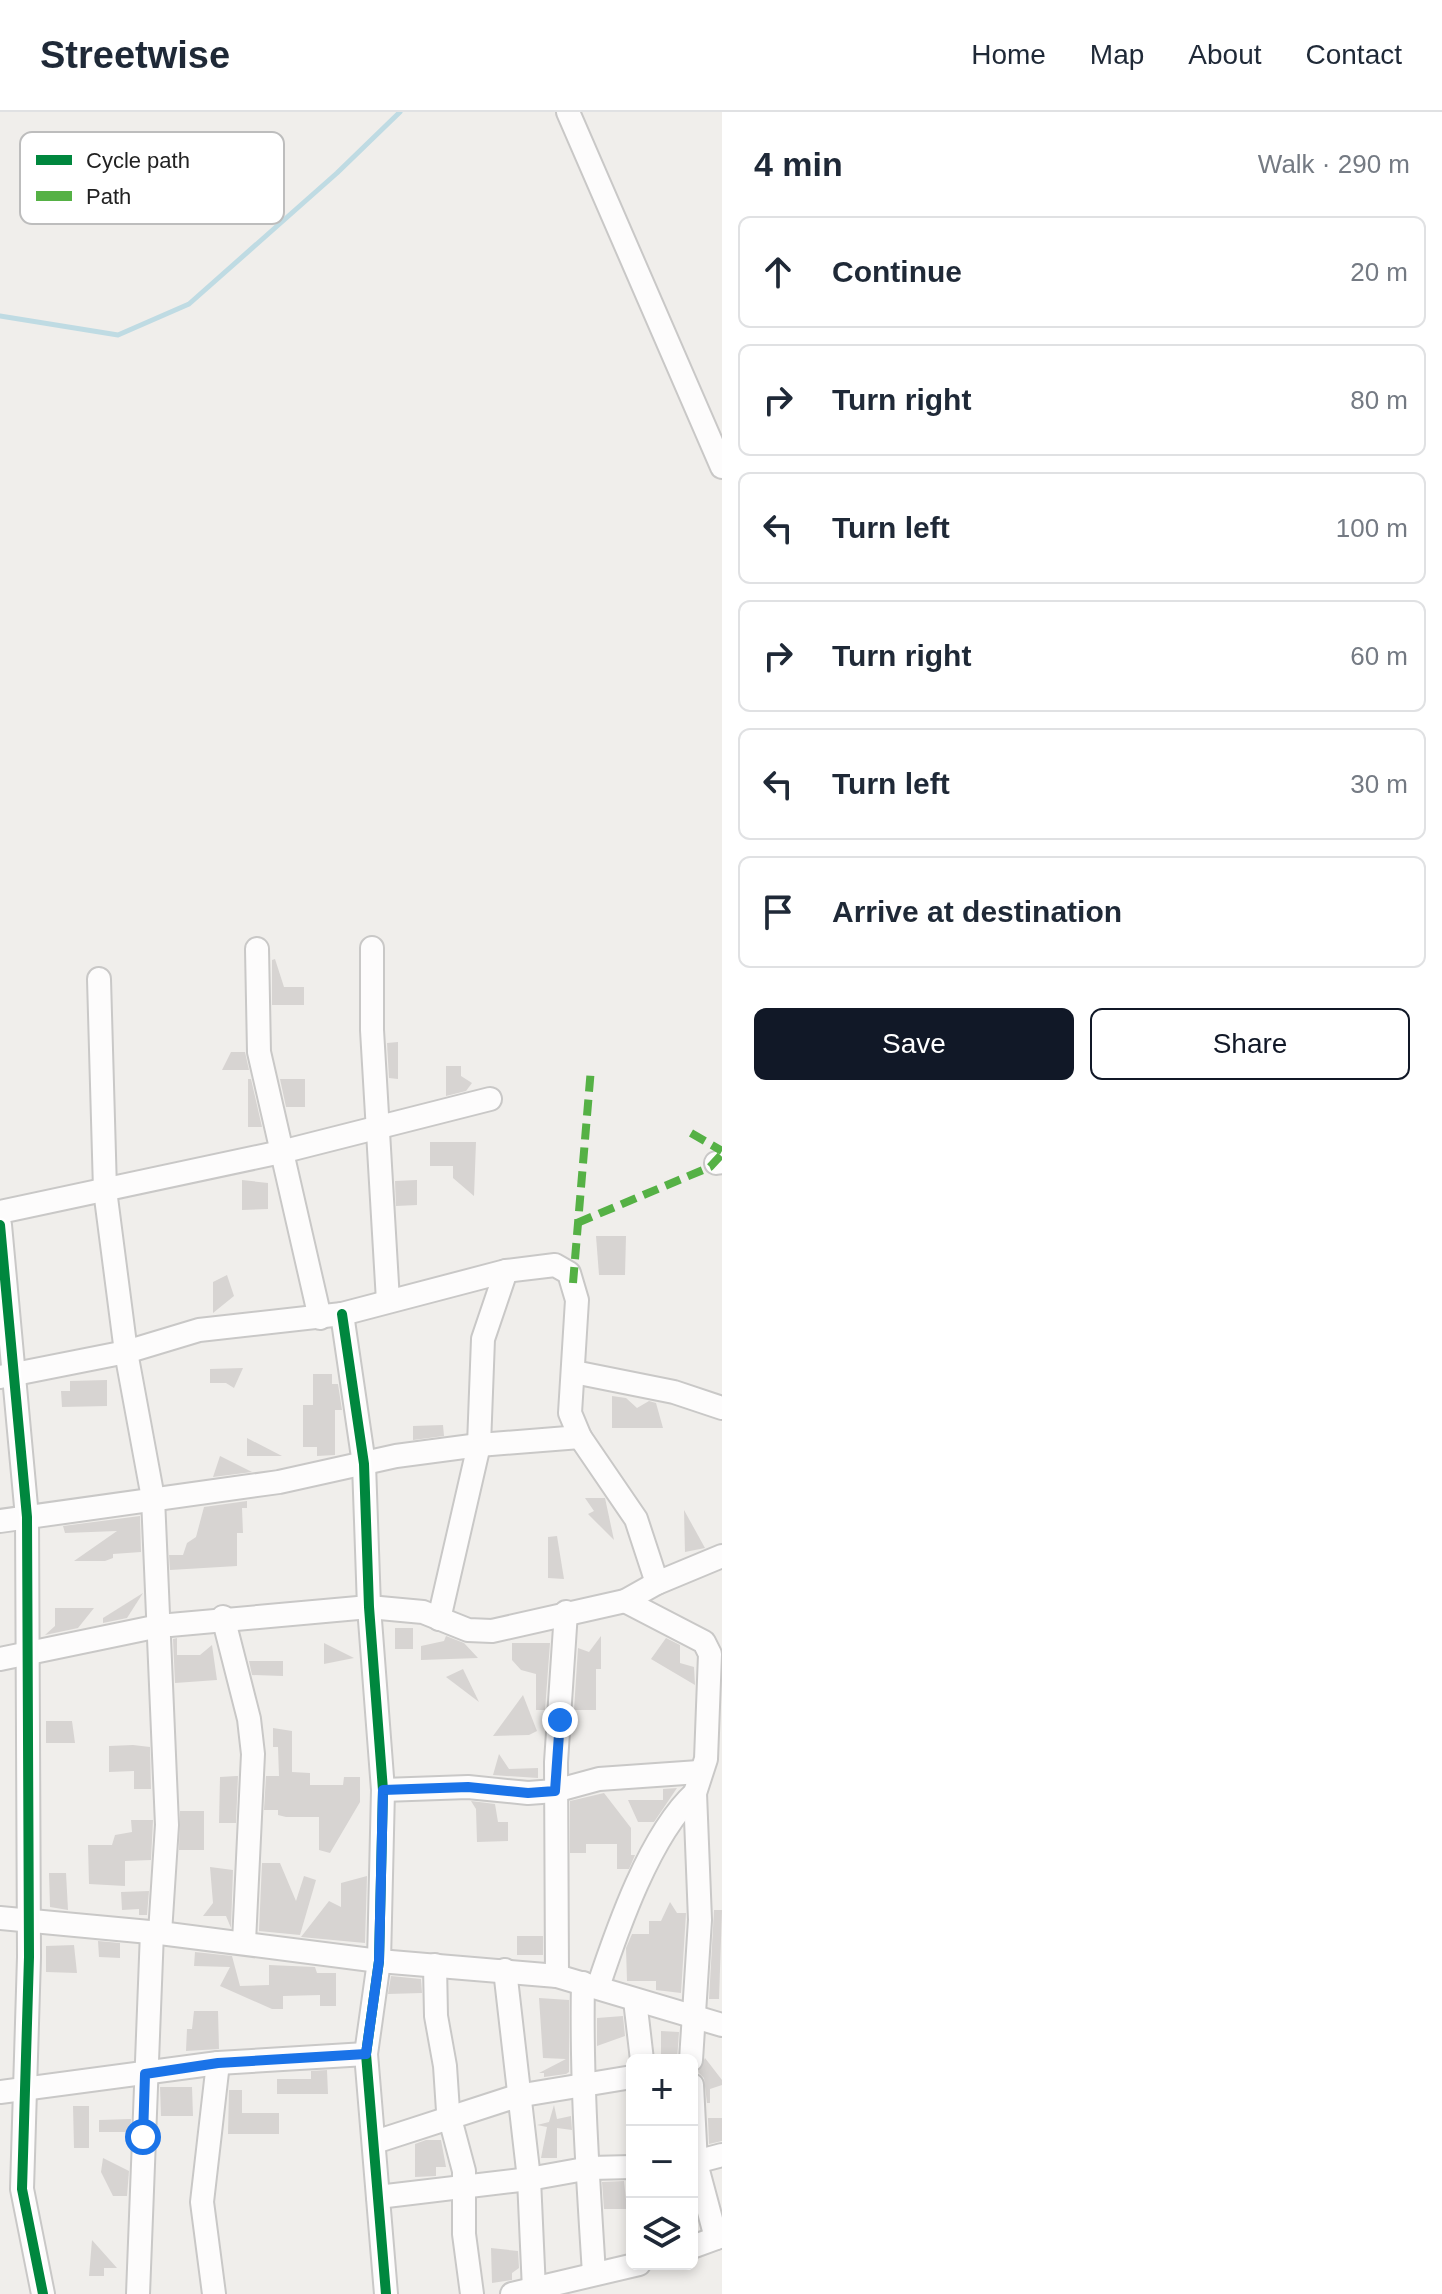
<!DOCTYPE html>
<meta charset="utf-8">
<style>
:root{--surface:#fff;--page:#f2f2f3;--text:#1f2937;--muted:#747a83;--line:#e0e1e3;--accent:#111827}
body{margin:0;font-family:Helvetica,sans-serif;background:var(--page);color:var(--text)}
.controls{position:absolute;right:24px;bottom:24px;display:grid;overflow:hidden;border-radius:12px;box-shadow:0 4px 12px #0003}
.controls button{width:72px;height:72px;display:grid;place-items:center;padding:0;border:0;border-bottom:2px solid var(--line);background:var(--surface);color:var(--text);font:40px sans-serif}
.stop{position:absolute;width:24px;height:24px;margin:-18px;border:6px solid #1a73e8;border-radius:50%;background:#fff}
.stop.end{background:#1a73e8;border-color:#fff;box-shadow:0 2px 8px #0008}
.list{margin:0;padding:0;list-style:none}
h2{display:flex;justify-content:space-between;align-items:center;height:104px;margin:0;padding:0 32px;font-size:34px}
h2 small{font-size:26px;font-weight:400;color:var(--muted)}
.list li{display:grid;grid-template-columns:52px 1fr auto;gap:24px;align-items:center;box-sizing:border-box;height:112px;margin:0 16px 16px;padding:0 16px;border:2px solid var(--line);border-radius:12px}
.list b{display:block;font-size:30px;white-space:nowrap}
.list em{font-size:26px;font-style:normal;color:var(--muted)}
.actions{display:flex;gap:16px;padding:24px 32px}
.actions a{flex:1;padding:18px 0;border:2px solid var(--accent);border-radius:12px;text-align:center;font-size:28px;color:var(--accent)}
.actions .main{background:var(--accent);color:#fff}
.icon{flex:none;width:44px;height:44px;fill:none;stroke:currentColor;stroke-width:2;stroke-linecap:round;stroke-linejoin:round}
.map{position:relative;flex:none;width:722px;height:2182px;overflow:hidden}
header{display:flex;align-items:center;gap:48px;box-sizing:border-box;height:112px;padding:0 40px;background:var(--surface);border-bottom:2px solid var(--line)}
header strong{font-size:38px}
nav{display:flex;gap:44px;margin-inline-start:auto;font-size:28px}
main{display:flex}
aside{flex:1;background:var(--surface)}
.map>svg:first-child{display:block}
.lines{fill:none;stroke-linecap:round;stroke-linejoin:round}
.stream{stroke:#bfdbe3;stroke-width:5}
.building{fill:#d7d4d2}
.street-casing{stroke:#c9c8c7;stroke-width:26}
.street{stroke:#fdfcfc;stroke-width:22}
.quiet{stroke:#55b145;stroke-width:8;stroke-dasharray:16 8;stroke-linecap:butt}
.cycleway-casing{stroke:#fff;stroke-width:15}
.cycleway{stroke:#00873e;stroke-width:10}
.route{stroke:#1a73e8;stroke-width:10}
.key{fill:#fff;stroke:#bdbdbd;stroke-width:2}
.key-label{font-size:22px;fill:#222}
</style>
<header>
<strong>Streetwise</strong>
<nav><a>Home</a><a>Map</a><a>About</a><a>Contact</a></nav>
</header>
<main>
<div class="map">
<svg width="722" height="2182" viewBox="0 0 722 2182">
<rect width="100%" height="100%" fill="#f0eeeb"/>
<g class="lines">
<polyline class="stream" points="0,204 118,223 189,192 337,61 400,0"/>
</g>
<g class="building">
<polygon points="275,847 284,875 304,875 304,893 272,893 272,848"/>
<polygon points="398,930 398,967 389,966 387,931"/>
<polygon points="231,940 245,940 249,958 222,958"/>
<polygon points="446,954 461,954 461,964 472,971 466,979 446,984"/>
<polygon points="248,967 251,967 262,1015 248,1015"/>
<polygon points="280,967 305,967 305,995 286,995"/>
<polygon points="430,1030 476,1030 474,1084 453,1066 453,1054 430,1054"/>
<polygon points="242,1068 268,1071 268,1097 242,1098"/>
<polygon points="417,1068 417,1093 396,1094 395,1069"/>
<polygon points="596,1124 626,1124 625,1163 599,1163"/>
<polygon points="227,1163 234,1184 213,1201 213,1170"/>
<polygon points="243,1256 234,1276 226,1271 210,1271 210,1257"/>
<polygon points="313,1262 332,1262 332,1272 338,1272 342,1298 335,1298 335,1343 317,1344 317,1335 303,1335 303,1293 313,1293"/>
<polygon points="107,1268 107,1294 62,1295 61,1279 70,1279 70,1269"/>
<polygon points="612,1284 626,1286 637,1296 649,1289 656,1291 663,1316 612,1316"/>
<polygon points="443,1313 444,1324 413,1328 413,1314"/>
<polygon points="247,1326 282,1344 247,1344"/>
<polygon points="220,1344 252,1360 213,1365"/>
<polygon points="585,1386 605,1386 614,1428 588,1402 594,1399"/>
<polygon points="247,1389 247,1396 242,1396 243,1421 237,1421 237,1454 170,1458 169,1443 183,1443 187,1431 196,1425 204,1395"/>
<polygon points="684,1398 705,1436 685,1440"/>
<polygon points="140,1404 141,1440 113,1442 113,1446 105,1449 74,1449 117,1419 65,1421 63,1414"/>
<polygon points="557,1424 564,1467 548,1466 548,1425"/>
<polygon points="143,1481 127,1506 103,1511 103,1506"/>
<polygon points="55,1496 94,1496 78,1516 45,1523 55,1514"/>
<rect x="395" y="1516" width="18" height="21"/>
<polygon points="446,1524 464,1531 478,1546 421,1548 421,1534 444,1529"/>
<polygon points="601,1524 601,1557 596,1557 596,1598 574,1598 578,1536 589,1540"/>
<polygon points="177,1526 177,1543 200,1543 212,1533 217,1568 175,1571 173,1527"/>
<polygon points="666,1526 680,1533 680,1551 694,1555 695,1573 651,1547"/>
<polygon points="324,1531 354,1546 324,1552"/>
<polygon points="512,1531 550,1531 545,1598 536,1598 536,1562 521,1558 512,1548"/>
<polygon points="249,1549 283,1549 283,1564 252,1563"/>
<polygon points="463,1557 479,1590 446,1565"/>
<polygon points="523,1583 537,1619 529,1623 493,1624"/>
<polygon points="46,1609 72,1609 75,1631 46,1631"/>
<polygon points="273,1616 292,1619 292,1660 310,1661 310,1673 343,1673 344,1665 360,1665 360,1690 330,1741 319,1738 319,1705 286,1705 278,1703 278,1698 264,1698 266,1664 279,1664 278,1635 273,1635"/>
<polygon points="133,1633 150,1635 151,1677 134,1677 134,1659 109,1660 109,1634"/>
<polygon points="499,1642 509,1657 538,1656 538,1666 493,1663"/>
<polygon points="236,1664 238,1664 236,1711 219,1711 220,1665"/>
<polygon points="677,1676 654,1710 638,1710 628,1688 663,1688 663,1677"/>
<polygon points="604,1681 631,1716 631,1743 635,1743 629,1757 617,1757 617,1732 586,1732 586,1741 570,1741 570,1689"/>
<polygon points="471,1689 495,1692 498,1710 508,1710 508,1729 477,1730 476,1697"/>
<polygon points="180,1699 204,1699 204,1738 179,1738"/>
<polygon points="131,1708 153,1708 151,1748 125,1749 125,1774 89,1772 88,1733 112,1733 115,1723 132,1720"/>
<polygon points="262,1751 280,1751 296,1789 304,1764 316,1768 300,1823 259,1819"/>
<polygon points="210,1755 233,1758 231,1816 226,1804 203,1804 213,1791"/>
<polygon points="49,1761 66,1761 68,1798 50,1795"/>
<polygon points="367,1764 365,1831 301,1825 329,1789 341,1795 341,1771"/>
<polygon points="149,1779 147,1803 139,1803 139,1797 122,1798 121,1780"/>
<polygon points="670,1790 677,1801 686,1801 681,1881 656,1878 656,1869 627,1869 626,1836 632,1822 649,1822 649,1809 661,1809"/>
<polygon points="714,1798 722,1798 719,1887 709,1887"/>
<rect x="517" y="1824" width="26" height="19"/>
<polygon points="98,1829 120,1831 120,1846 99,1845"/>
<polygon points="74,1833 77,1861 46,1860 46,1834"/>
<polygon points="195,1840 232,1844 240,1874 269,1873 269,1853 315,1855 317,1861 336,1861 336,1894 320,1894 320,1883 283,1884 283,1897 272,1897 220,1874 230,1855 194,1854"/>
<polygon points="391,1864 421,1867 422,1881 388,1882"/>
<polygon points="539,1886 569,1888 569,1960 566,1962 544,1965 544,1961 539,1961 566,1947 543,1946"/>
<polygon points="194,1899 218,1899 219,1937 186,1939 187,1917 192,1917"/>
<polygon points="597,1900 597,1906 623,1904 625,1924 597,1934"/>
<polygon points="661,1919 679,1920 677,1948 661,1948"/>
<polygon points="705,1946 722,1968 722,1973 710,1977 710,1991 707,1991 704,1966 698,1960"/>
<polygon points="327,1958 328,1982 277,1982 277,1967 311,1967 311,1959"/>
<polygon points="160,1975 192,1975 193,2004 161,2004"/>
<polygon points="229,1978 242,1978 242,2001 279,2001 279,2022 228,2022"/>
<polygon points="554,1993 557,2007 571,2004 572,2018 557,2016 557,2046 541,2046 547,2015 537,2013 549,2010"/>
<polygon points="73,1994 89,1994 89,2036 74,2036"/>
<polygon points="708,2006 722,2006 722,2029 709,2032"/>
<polygon points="131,2007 130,2020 99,2020 99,2008"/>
<polygon points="426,2028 441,2028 446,2055 436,2055 436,2064 415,2065 415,2032"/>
<polygon points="103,2046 129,2059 127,2084 113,2084 101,2060"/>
<polygon points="624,2069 627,2097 604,2097 602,2070"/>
<polygon points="92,2128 117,2156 104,2156 104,2164 89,2164"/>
<polygon points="491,2136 518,2139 519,2156 512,2161 512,2168 492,2171"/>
</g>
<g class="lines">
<defs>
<g id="street">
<polyline points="568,0 722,355"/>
<polyline points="372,836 372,918 388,1189"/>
<polyline points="257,837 259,940 320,1206"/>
<polyline points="99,867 105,1078 126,1240 153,1386 167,1713 160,1821"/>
<polyline points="716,1051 722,1050"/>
<polyline points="0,1100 281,1040 490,987"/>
<polyline points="0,1113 27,1405 29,1845 22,2077 43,2182"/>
<polyline points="342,1202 364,1352 369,1495 383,1678 379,1849 366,1942 386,2182"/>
<polyline points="574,1260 674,1280 722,1296"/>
<polyline points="0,1265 126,1240 199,1218 342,1202 506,1159 555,1153 569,1161 577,1188 570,1301 580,1325 636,1407 657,1471"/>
<polyline points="0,1409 279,1370 396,1344 479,1333 580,1325"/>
<polyline points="625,1489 704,1530 710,1542 706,1647 695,1681 700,1808 691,1948"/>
<polyline points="223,1505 249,1607 253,1642 244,1830"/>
<polyline points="439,1507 479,1333 483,1227 506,1159"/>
<polyline points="0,1547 159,1514 369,1495 423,1500 468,1518 492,1519 625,1489 657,1471 722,1444"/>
<polyline points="383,1678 468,1675 528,1681 555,1679 599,1667 699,1660"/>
<polyline points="0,1806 160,1821 379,1849 557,1864 722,1913"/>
<polyline points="435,1853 436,1904 445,1954 448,1999 464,2059 464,2122 472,2182"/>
<polyline points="505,1858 529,2067 534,2178"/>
<polyline points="557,1864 556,1650 566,1500"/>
<path d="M 583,1871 C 581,1968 588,2065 594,2162"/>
<path d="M 598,1875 C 617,1818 650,1722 695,1681"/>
<polyline points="635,1888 642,1948"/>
<polyline points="692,1973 696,2051 716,2126"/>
<polyline points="0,1980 218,1951 366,1942"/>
<polyline points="375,2030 517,1984 632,1965"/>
<polyline points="692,2051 722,2043"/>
<polyline points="378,2085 529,2067 590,2056 632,2055"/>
<polyline points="692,2135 722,2124"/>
<polyline points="138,2182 152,1820"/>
<polyline points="214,2182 202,2090 218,1951"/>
<polyline points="512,2182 639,2152"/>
</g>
</defs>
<use href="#street" class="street-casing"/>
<use href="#street" class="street"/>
<g class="quiet">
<polyline points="691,1021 722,1039"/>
<polyline points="577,1111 710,1055 722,1042"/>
<polyline points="573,1171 591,956"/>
</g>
<defs>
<g id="cycleway">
<polyline points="0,1113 27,1405 29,1845 22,2077 43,2182"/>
<polyline points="342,1202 364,1352 369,1495 383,1678 379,1849 366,1942 386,2182"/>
</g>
</defs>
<use href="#cycleway" class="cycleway-casing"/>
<use href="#cycleway" class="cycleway"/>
</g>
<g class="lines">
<polyline class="route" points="143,2025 145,1962 218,1951 366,1942 379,1849 383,1678 468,1675 528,1681 555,1679 560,1608"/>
</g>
<rect x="20" y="20" width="264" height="92" rx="12" class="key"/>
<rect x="36" y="43" width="36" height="10" fill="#00873e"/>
<rect x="36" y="79" width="36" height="10" fill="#55b145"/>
<g class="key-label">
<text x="86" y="56">Cycle path</text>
<text x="86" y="92">Path</text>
</g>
</svg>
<div class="controls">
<button>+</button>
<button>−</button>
<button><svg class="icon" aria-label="layers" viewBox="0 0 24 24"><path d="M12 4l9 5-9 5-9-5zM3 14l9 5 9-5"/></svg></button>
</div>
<div class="stop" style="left:143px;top:2025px"></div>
<div class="stop end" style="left:560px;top:1608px"></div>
</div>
<aside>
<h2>4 min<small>Walk · 290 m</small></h2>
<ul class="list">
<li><svg class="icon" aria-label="ahead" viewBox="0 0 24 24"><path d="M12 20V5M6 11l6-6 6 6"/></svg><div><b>Continue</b></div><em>20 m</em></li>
<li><svg class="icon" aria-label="right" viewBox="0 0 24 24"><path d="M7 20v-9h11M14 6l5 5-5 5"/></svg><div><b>Turn right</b></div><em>80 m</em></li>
<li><svg class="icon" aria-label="left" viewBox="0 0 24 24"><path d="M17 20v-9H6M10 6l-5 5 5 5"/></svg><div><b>Turn left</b></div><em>100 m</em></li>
<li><svg class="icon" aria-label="right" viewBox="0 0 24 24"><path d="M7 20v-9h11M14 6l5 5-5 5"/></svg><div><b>Turn right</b></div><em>60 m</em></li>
<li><svg class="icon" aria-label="left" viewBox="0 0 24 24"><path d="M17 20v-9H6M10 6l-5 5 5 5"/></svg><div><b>Turn left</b></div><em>30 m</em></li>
<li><svg class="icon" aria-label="arrive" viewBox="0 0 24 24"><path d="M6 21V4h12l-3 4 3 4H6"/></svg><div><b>Arrive at destination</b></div></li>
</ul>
<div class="actions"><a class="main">Save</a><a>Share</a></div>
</aside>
</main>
